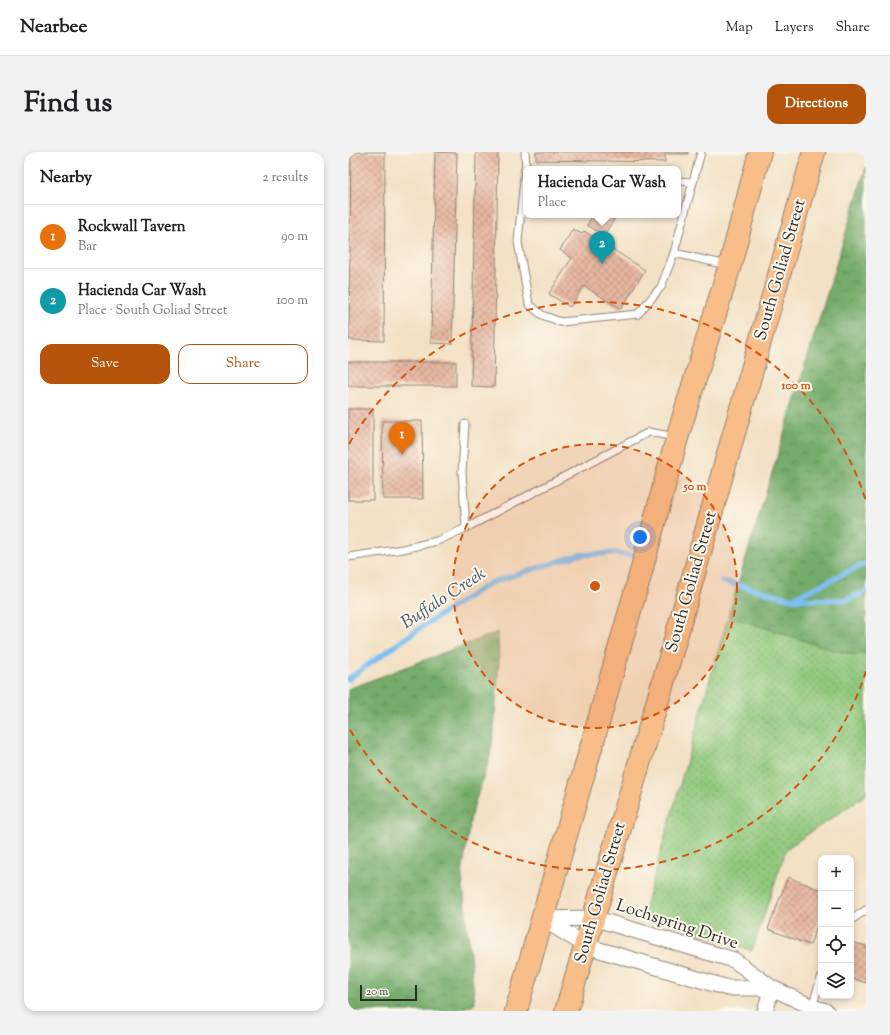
<!DOCTYPE html>
<meta charset="utf-8">
<style>
:root{--surface:#fff;--page:#f2f2f2;--text:#202124;--muted:#757577;--line:#e0e0e0;--accent:#b45309}
body{margin:0;font-family:"Sorts Mill Goudy",serif;background:var(--page);color:var(--text)}
.controls{position:absolute;right:12px;bottom:12px;display:grid;overflow:hidden;border-radius:8px;box-shadow:0 2px 6px #0003}
.controls button{width:36px;height:36px;display:grid;place-items:center;padding:0;border:0;border-bottom:1px solid var(--line);background:var(--surface);color:var(--text);font:20px sans-serif}
.scale{position:absolute;left:12px;bottom:10px;width:57px;box-sizing:border-box;padding-left:4px;border:2px solid #2b2b2b;border-top:0;font-size:11px;line-height:14px;white-space:nowrap;color:#2b2b2b;-webkit-text-stroke:3px #fbf7ec;paint-order:stroke}
.you{position:absolute;left:292px;top:385px;width:14px;height:14px;margin:-10px;border:3px solid #fff;border-radius:50%;background:#1a73e8;box-shadow:0 0 0 6px #1a73e833}
.badge{display:grid;place-items:center;width:26px;height:26px;border-radius:50%;background:var(--accent);color:#fff;font-size:13px;font-weight:700}
.pin{position:absolute;translate:-50% -33px;filter:drop-shadow(0 1px 2px #0008)}
.pin::after{content:'';position:absolute;top:21px;width:14px;height:12px;background:inherit;clip-path:polygon(0 0,100% 0,50% 100%)}
.popup{position:absolute;left:175px;top:14px;width:158px;height:52px;box-sizing:border-box;display:grid;place-content:center;border-radius:8px;background:var(--surface);filter:drop-shadow(0 1px 3px #0005);font-size:13px;white-space:nowrap;color:var(--muted)}
.popup b{font-size:15px;color:var(--text)}
.popup::after{content:'';position:absolute;left:50%;top:100%;margin-left:-8px;border:8px solid transparent;border-top-color:var(--surface)}
.list{margin:0;padding:0;list-style:none}
h2{display:flex;justify-content:space-between;align-items:center;height:52px;margin:0;padding:0 16px;font-size:17px}
h2 small{font-size:13px;font-weight:400;color:var(--muted)}
.list li{display:grid;grid-template-columns:26px 1fr auto;gap:12px;align-items:center;box-sizing:border-box;height:64px;padding:0 16px;border-top:1px solid var(--line)}
.list b{display:block;font-size:15px;white-space:nowrap}
.list p{margin:0;font-size:13px;white-space:nowrap;color:var(--muted)}
.list em{font-size:13px;font-style:normal;color:var(--muted)}
.actions{display:flex;gap:8px;padding:12px 16px}
.actions a{flex:1;padding:9px 0;border:1px solid var(--accent);border-radius:12px;text-align:center;font-size:14px;color:var(--accent)}
.actions .main{background:var(--accent);color:#fff}
.icon{flex:none;width:22px;height:22px;fill:none;stroke:currentColor;stroke-width:2;stroke-linecap:round;stroke-linejoin:round}
.map{position:relative;flex:none;width:518px;height:859px;overflow:hidden;border-radius:12px}
header{display:flex;align-items:center;gap:24px;box-sizing:border-box;height:56px;padding:0 20px;background:var(--surface);border-bottom:1px solid var(--line)}
header strong{font-size:19px}
nav{display:flex;gap:22px;margin-inline-start:auto;font-size:14px}
.intro{display:flex;align-items:center;justify-content:space-between;box-sizing:border-box;height:96px;padding:0 24px}
h1{margin:0;font-size:28px}
.button{padding:10px 18px;border-radius:12px;background:var(--accent);color:#fff;font-size:14px;font-weight:700}
main{display:flex;gap:24px;padding:0 24px}
aside{flex:1;background:var(--surface);border-radius:12px;box-shadow:0 2px 6px #0003}
.map>svg:first-child{display:block}
.forest{fill:url(#forest-crowns);stroke:#506c4b}
.park{fill:url(#park-dots);stroke:#5e7a53}
.lines{fill:none;stroke-linecap:round;stroke-linejoin:round}
.stream{stroke:#7dbef2;stroke-width:5.5}
.building{fill:url(#building-cross-hatch)}
.lane-casing{stroke:#8f8678;stroke-width:9}
.street-casing{stroke:#8f8678;stroke-width:17}
.primary-casing{stroke:#8f8678;stroke-width:24}
.lane{stroke:#fff;stroke-width:7}
.street{stroke:#fff;stroke-width:15}
.primary{stroke:#f8bd89;stroke-width:22}
.ring{fill:none;stroke:#d5540f;stroke-width:2;stroke-dasharray:7 5}
.labels{text-anchor:middle;dominant-baseline:central;stroke-width:4;stroke-linejoin:round;paint-order:stroke}
.street-label{font-size:17px;fill:#2b2b2b;stroke:#fbf7ec}
.water-label{font-size:18px;font-style:italic;fill:#445767;stroke:#fbf7ec}
.centre{fill:#d5540f;stroke:#fbf7ec;stroke-width:2}
.ring-label{font-size:12px;text-anchor:middle;font-weight:bold;fill:#d5540f;stroke:#fbf7ec;stroke-width:4;stroke-linejoin:round;paint-order:stroke}
</style>
<header>
<strong>Nearbee</strong>
<nav><a>Map</a><a>Layers</a><a>Share</a></nav>
</header>
<div class="intro"><h1>Find us</h1><a class="button">Directions</a></div>
<main>
<aside>
<h2>Nearby<small>2 results</small></h2>
<ul class="list">
<li><span class="badge" style="background:#e8710a">1</span><div><b>Rockwall Tavern</b><p>Bar</p></div><em>90 m</em></li>
<li><span class="badge" style="background:#0f9aa8">2</span><div><b>Hacienda Car Wash</b><p>Place · South Goliad Street</p></div><em>100 m</em></li>
</ul>
<div class="actions"><a class="main">Save</a><a>Share</a></div>
</aside>
<div class="map">
<svg width="518" height="859" viewBox="0 0 518 859">
<defs>
<pattern id="forest-crowns" width="20" height="18" patternUnits="userSpaceOnUse"><rect width="20" height="18" fill="#74ac6b"/><path d="M2 6a3 3 0 1 1 6 0M12 15a3 3 0 1 1 6 0" fill="none" stroke="#5f8c58"/></pattern>
<pattern id="park-dots" width="8" height="8" patternUnits="userSpaceOnUse"><rect width="8" height="8" fill="#90c87b"/><path d="M2 2h.1M6 6h.1" fill="none" stroke="#76a365" stroke-width="1.8" stroke-linecap="round"/></pattern>
<pattern id="building-cross-hatch" width="8" height="8" patternUnits="userSpaceOnUse"><rect width="8" height="8" fill="#e8b7a0"/><path d="M0 0l8 8M0 8l8-8" fill="none" stroke="#bc9583"/></pattern>
</defs>
<rect width="100%" height="100%" fill="#fbf7ec"/>
<filter id="ink" filterUnits="userSpaceOnUse"><feTurbulence type="fractalNoise" baseFrequency=".025" numOctaves="2"/><feDisplacementMap in="SourceGraphic" scale="8" xChannelSelector="R" yChannelSelector="G"/><feConvolveMatrix kernelMatrix="1 2 1 2 8 2 1 2 1" color-interpolation-filters="sRGB"/></filter>
<filter id="wash" filterUnits="userSpaceOnUse"><feTurbulence type="fractalNoise" baseFrequency=".012" numOctaves="4" result="noise"/><feDisplacementMap in="SourceGraphic" scale="16" xChannelSelector="R" yChannelSelector="G"/><feGaussianBlur stdDeviation="0.9" result="paint"/><feColorMatrix in="noise" values="0 0 0 0 0 0 0 0 0 0 0 0 0 0 0 0 0 1.4 0 .05"/><feComposite in="paint" operator="in"/></filter>
<g filter="url(#wash)">
<rect width="100%" height="100%" fill="#f3e1c5"/>
<g class="forest">
<polygon points="518,15 518,500 509,503 488,499 380,464"/>
<polygon points="150,480 151,509 146,580 141,608 123,663 114,723 127,852 105,859 0,859 0,537"/>
</g>
<polygon class="park" points="380,464 488,499 509,503 518,500 518,643 438,697 404,799 295,762"/>
<g class="lines">
<g class="stream">
<polyline points="374,429 444,447 498,448 518,440"/>
<polyline points="446,446 518,411"/>
<polyline points="0,527 75,474 142,431 230,403 267,401 286,404"/>
</g>
</g>
<g id="blocks">
<g class="building">
<polygon points="3,0 37,0 36,189 1,188"/>
<polygon points="87,0 109,1 104,192 83,191"/>
<polygon points="128,0 150,0 146,235 123,234"/>
<polygon points="188,0 340,0 340,2 317,2 317,10 188,8"/>
<polygon points="245,63 269,63 256,83 239,73"/>
<polygon points="225,77 234,82 236,79 297,118 273,157 236,134 222,155 201,142 224,106 212,98"/>
<rect x="0" y="210" width="108" height="24"/>
<rect x="0" y="257" width="25" height="91"/>
<polygon points="34,269 74,269 75,347 35,347"/>
<polygon points="440,725 473,738 473,762 462,793 420,777"/>
<polygon points="503,790 518,794 518,831 503,826"/>
</g>
</g>
</g>
<g filter="url(#ink)">
<use href="#blocks" fill-opacity="0" stroke="#8f8678" stroke-width="1"/>
<g class="lines">
<defs>
<g id="lane">
<polyline points="177,0 178,18"/>
<polyline points="353,0 326,101 379,113"/>
<polyline points="177,17 170,90 181,152 194,163 213,170 290,162 313,135 326,101"/>
<polyline points="330,29 345,30"/>
<polyline points="117,272 114,320 118,376"/>
<polyline points="0,405 55,397 89,389 118,376 301,280 327,285"/>
<polyline points="503,768 518,758"/>
<polyline points="464,855 473,826"/>
</g>
<g id="street">
<polyline points="195,767 245,766 386,808 424,836 464,855 478,859"/>
<polyline points="195,767 237,793 255,799 380,836 424,836"/>
<polyline points="417,859 424,836"/>
</g>
<g id="primary">
<polyline points="168,859 293,420 329,286 382,113 412,0"/>
<polyline points="218,859 314,534 466,0"/>
</g>
</defs>
<use href="#lane" class="lane-casing"/>
<use href="#street" class="street-casing"/>
<use href="#primary" class="primary-casing"/>
<use href="#lane" class="lane"/>
<use href="#street" class="street"/>
<use href="#primary" class="primary"/>
</g>
</g>
<circle cx="247" cy="434" r="142" fill="#d5540f" fill-opacity=".12"/>
<g class="ring">
<circle cx="247" cy="434" r="142"/>
<path d="M518 519A284 284 0 0 1 1 576M1 292A284 284 0 0 1 518 349"/>
</g>
<g class="labels">
<g class="street-label">
<text transform="translate(433 118) rotate(-74)">South Goliad Street</text>
<text transform="translate(344 430) rotate(-74)">South Goliad Street</text>
<text transform="translate(253 741) rotate(-74)">South Goliad Street</text>
<text transform="translate(329 773) rotate(18)">Lochspring Drive</text>
</g>
<g class="water-label">
<text transform="translate(96 447) rotate(-33)">Buffalo Creek</text>
</g>
</g>
<circle cx="247" cy="434" r="6" class="centre"/>
<g class="ring-label">
<text x="448" y="237">100 m</text>
<text x="347" y="338">50 m</text>
</g>
</svg>
<div class="controls">
<button>+</button>
<button>−</button>
<button><svg class="icon" aria-label="locate" viewBox="0 0 24 24"><circle cx="12" cy="12" r="6"/><path d="M12 2v4M12 18v4M2 12h4M18 12h4"/></svg></button>
<button><svg class="icon" aria-label="layers" viewBox="0 0 24 24"><path d="M12 4l9 5-9 5-9-5zM3 14l9 5 9-5"/></svg></button>
</div>
<div class="scale">20 m</div>
<div class="you"></div>
<div class="pin badge" style="left:54px;top:303px;background:#e8710a">1</div>
<div class="pin badge" style="left:254px;top:112px;background:#0f9aa8">2</div>
<div class="popup"><b>Hacienda Car Wash</b>Place</div>
</div>
</main>
